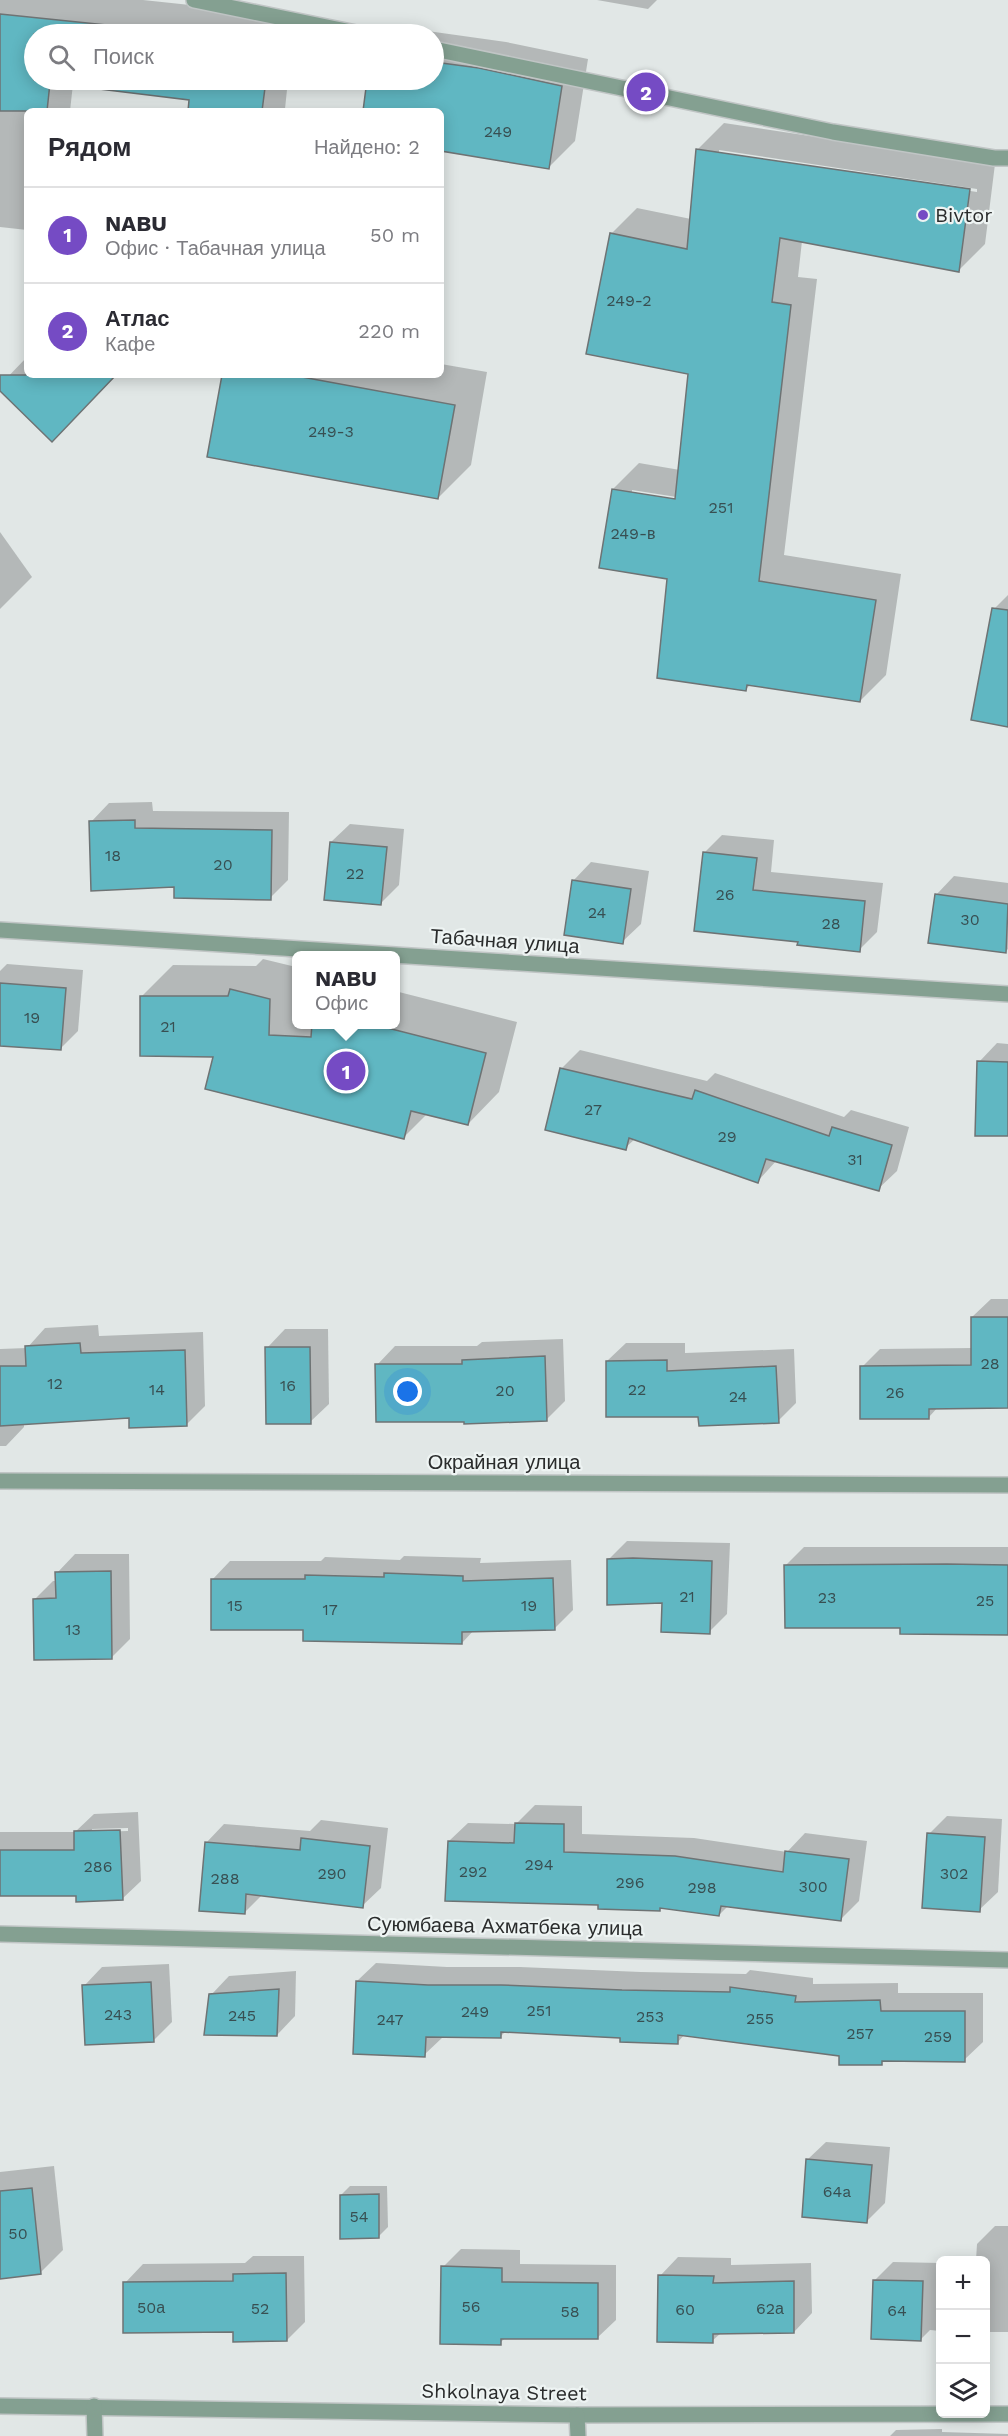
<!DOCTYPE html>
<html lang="ru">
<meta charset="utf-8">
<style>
:root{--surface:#fff;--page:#f2f2f3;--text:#2b2b33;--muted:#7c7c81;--line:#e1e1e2;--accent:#754bc4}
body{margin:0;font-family:"Work Sans",sans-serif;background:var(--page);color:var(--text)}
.controls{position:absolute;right:18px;bottom:18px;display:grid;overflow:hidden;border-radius:9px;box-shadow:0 3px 15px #0003}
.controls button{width:54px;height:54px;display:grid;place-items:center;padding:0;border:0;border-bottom:2px solid var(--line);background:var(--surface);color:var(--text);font:30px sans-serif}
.you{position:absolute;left:408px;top:1392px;width:21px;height:21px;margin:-15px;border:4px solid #fff;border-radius:50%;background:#1a73e8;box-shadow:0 0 0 9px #1a73e833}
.badge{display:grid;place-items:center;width:39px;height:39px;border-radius:50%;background:var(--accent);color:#fff;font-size:20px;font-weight:700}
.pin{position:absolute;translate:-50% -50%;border:3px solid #fff;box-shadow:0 2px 6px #0006}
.popup{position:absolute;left:292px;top:951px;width:108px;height:78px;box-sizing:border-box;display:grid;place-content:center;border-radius:9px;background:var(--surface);filter:drop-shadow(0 2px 4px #0005);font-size:20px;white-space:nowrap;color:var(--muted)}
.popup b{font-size:22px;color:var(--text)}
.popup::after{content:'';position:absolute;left:50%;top:100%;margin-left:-12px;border:12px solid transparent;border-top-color:var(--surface)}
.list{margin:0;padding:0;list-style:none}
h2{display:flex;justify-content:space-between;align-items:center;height:78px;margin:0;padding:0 24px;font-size:26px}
h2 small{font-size:20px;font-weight:400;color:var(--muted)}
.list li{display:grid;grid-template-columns:39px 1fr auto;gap:18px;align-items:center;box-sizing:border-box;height:96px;padding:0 24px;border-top:2px solid var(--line)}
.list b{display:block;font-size:22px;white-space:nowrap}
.list p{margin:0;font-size:20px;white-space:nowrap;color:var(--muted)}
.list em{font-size:20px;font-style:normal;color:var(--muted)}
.icon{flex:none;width:33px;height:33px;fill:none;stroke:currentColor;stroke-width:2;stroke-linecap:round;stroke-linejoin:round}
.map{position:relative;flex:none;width:1008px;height:2436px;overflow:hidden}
.search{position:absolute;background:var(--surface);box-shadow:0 3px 15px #0003;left:24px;top:24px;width:420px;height:66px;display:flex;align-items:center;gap:15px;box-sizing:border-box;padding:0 21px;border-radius:33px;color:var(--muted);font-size:22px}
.panel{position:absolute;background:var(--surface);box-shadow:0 3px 15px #0003;left:24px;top:108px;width:420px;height:270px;border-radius:9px}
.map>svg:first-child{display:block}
.shadow{fill:#0003;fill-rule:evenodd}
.building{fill:#60b7c2;stroke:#6e7374;stroke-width:1.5}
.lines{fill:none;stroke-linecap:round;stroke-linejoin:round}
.minor-casing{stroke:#c0c5c5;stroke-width:18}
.minor{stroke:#84a091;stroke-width:15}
.poi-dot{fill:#754bc4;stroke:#eef4f3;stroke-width:2}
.labels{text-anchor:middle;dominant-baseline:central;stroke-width:4.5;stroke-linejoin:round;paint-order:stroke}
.number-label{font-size:16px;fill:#384f52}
.poi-label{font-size:20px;fill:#2a2c2c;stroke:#eef4f3;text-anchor:start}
.street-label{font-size:20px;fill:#2a2c2c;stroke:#eef4f3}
</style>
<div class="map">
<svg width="1008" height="2436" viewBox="0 0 1008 2436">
<rect width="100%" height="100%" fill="#e1e7e6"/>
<g class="shadow">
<polygon points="0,0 143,0 295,16 293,34 34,34 34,80 288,80 285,109 305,111 189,111 190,99 73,84 70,111 27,111 27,230 0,227"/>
<polygon points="597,0 657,0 648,9"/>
<polygon points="399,27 506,42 588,59 575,141 549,167 441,150 441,111 364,111 369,80 434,80 434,34 392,34"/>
<path d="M 724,123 L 995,164 L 985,244 L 959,270 L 802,241 L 798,277 L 817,279 L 784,555 L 901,574 L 886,675 L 860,701 L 751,684 L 745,690 L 669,578 L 613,489 L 639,463 L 680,470 L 689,373 L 611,234 L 637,208 L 691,219 L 698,149 ZM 719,150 L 977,189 L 977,192 L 719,153 ZM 632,490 L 683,498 L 682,501 L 632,493 Z"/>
<polygon points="27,357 27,375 115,375 0,389 0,385"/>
<polygon points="441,364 487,372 471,465 438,498 224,375 441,375"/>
<polygon points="0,532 32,577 0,609"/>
<polygon points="1008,595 1008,725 993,610"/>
<polygon points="152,802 153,811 289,812 288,880 270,898 176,886 91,822 109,803"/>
<polygon points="350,824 404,829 399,885 381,903 331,842"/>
<polygon points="722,835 774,840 771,872 883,883 877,932 859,950 799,940 704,853"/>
<polygon points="591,862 649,871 641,924 622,942 573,881"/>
<polygon points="954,876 1008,883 1008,949 1005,952 936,895"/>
<polygon points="263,959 296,967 296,1024 395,1024 395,991 517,1022 499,1092 468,1124 427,1114 404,1137 215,1055 142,996 173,965 256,966"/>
<polygon points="7,964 83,970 78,1031 60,1049 0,1044 0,971"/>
<polygon points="997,1043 1008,1044 1008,1135 979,1062"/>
<polygon points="580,1050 707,1081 715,1073 844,1117 851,1110 909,1127 897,1171 878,1189 777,1160 758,1181 635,1139 625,1148 547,1129 562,1068"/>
<polygon points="991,1299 1008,1299 1008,1407 938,1407 929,1417 862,1367 880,1349 973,1348 972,1317"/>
<polygon points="98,1325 99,1336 203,1332 205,1406 187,1424 130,1416 24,1423 24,1427 6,1446 0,1446 0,1349 27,1348 45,1328"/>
<polygon points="285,1329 328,1329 329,1404 310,1422 267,1348"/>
<polygon points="563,1339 565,1401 547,1419 377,1365 395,1346 477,1346 482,1342"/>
<polygon points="626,1343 685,1343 685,1353 794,1349 796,1403 778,1421 700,1416 607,1361"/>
<polygon points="627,1541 730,1543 727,1614 709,1632 663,1602 608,1560"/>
<polygon points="804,1547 1008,1547 1008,1633 786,1565"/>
<polygon points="75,1554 129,1554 130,1639 112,1657 35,1599 53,1581 57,1581 57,1573"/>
<polygon points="404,1556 481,1558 480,1563 571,1560 573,1610 555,1628 474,1630 462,1643 305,1628 212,1580 230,1561 321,1561 325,1557 400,1560"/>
<polygon points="535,1805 582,1806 582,1834 694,1838 787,1852 805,1833 867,1841 859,1901 841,1919 728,1906 719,1915 662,1906 659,1910 600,1904 449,1841 468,1823 516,1824"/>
<path d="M 138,1812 L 141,1881 L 122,1899 L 77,1894 L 0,1894 L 0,1832 L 75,1832 L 94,1814 ZM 128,1828 L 128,1831 L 92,1832 L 92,1829 Z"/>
<polygon points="947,1816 1002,1819 998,1892 979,1910 929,1834"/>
<polygon points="321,1820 388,1828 381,1888 362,1906 263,1894 244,1913 206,1843 224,1824 310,1831"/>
<polygon points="376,1963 447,1967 520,1967 641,1972 746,1974 750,1970 813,1978 813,1984 898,1983 898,1993 983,1993 983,2042 964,2060 885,2059 881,2063 840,2055 685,2034 677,2043 622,2036 506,2031 501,2036 443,2037 424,2055 357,1981"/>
<polygon points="169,1964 172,2022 153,2041 84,1986 102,1967"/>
<polygon points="296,1971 295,2016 277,2035 211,1995 229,1976"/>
<polygon points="826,2142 890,2147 885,2203 867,2221 807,2160"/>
<polygon points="54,2166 63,2250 40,2273 0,2277 0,2172"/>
<polygon points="350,2186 387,2186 388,2227 379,2236 341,2195"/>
<polygon points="995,2226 1008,2226 1008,2332 986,2332 986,2260 976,2260 977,2244"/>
<polygon points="461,2249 520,2250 520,2264 616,2265 616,2320 597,2338 505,2338 500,2343 443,2267"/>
<polygon points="253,2256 304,2256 305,2322 287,2340 235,2330 125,2283 143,2264 245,2263"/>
<polygon points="678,2257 731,2258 731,2265 811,2263 812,2313 794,2332 721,2333 712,2341 660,2276"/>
<polygon points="893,2262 940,2263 940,2331 930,2330 920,2340 875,2280"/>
<polygon points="942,2429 942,2432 1008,2434 1008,2436 890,2436 896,2430"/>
</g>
<g class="building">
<polygon points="0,14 194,34 34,34 34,80 266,80 262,111 188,111 189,100 50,83 47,111 0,111"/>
<polygon points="434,62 479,68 562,86 549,169 441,151 441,111 363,111 367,80 434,80"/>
<polygon points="696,149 970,189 959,272 780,238 772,302 791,305 759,581 876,600 860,702 747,685 746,691 657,678 667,579 599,568 612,489 675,499 688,374 586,354 610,233 687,249"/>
<polygon points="0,375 116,375 52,442 0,391"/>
<polygon points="222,375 291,375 455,405 438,499 207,457"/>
<polygon points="992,608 1008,610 1008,727 971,720"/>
<polygon points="135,820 135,828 272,830 271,900 174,898 174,887 91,891 89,821"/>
<polygon points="330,842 387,847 381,905 324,900"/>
<polygon points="703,852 757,858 753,890 865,901 860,952 797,945 798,942 694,931"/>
<polygon points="572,880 631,889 623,944 564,935"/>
<polygon points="935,894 1008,904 1006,953 928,943"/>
<polygon points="0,983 66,988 61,1050 0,1046"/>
<polygon points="230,989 270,999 269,1035 311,1037 312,1024 372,1024 486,1053 468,1125 411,1111 404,1139 205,1089 213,1057 140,1056 140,996 228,996"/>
<polygon points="977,1061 1008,1062 1008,1136 975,1136"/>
<polygon points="560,1068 692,1099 695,1090 829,1136 832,1127 892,1145 879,1191 766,1159 758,1183 629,1138 626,1150 545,1130"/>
<polygon points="971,1317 1008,1317 1008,1408 929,1409 929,1419 860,1419 860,1366 971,1365"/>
<polygon points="80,1343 81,1353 185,1350 187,1426 129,1428 129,1418 0,1426 0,1366 26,1366 25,1346"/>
<polygon points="265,1347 310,1347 311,1424 266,1424"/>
<polygon points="545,1356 547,1421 464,1424 464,1422 376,1422 375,1364 462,1364 462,1360"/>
<polygon points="667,1360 667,1371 776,1366 779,1423 699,1426 698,1417 606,1417 606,1361"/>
<polygon points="633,1558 712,1561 710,1634 661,1632 662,1603 607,1605 607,1559"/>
<polygon points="947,1564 1008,1565 1008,1635 900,1634 900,1628 785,1628 784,1565"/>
<polygon points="111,1571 112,1659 34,1660 33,1599 56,1598 55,1572"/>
<polygon points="384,1573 463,1576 463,1581 553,1578 555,1630 462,1632 462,1644 303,1641 303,1630 211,1630 211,1579 305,1579 305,1575 384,1577"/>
<polygon points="515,1823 564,1824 564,1852 675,1856 783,1872 785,1851 849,1859 841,1921 721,1906 719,1916 660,1908 660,1911 598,1909 598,1905 445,1901 448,1841 514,1843"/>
<polygon points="120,1830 123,1900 76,1902 76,1896 0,1896 0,1850 74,1850 74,1831"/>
<polygon points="927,1833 985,1837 980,1912 922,1908"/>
<polygon points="301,1838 370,1846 363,1908 246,1894 245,1914 199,1911 205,1842 300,1850"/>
<polygon points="356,1981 428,1985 501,1985 622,1990 730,1992 730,1987 796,1996 795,2002 880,2000 881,2011 965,2011 965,2062 882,2061 882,2065 839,2065 839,2056 678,2035 678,2044 620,2042 620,2038 501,2032 501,2038 426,2037 425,2057 353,2054"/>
<polygon points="151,1982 154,2042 85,2045 82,1985"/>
<polygon points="279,1989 277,2036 204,2035 209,1994"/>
<polygon points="806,2159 872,2165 867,2223 802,2217"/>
<polygon points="32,2188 41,2274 0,2279 0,2191"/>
<polygon points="379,2194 379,2238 340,2239 340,2195"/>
<polygon points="441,2266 502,2268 502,2282 598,2283 598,2339 501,2339 501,2345 440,2344"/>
<polygon points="286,2273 287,2341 233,2342 233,2332 123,2333 123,2282 233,2281 233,2274"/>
<polygon points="658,2275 714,2276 713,2283 794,2281 794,2333 713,2334 713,2343 657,2342"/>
<polygon points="873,2280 923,2281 921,2341 871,2339"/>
</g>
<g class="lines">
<defs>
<g id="minor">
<polyline points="194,0 361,34"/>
<polyline points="434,49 833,132 994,158 1008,158"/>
<polyline points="0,930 1008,994"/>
<polyline points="0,1481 1008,1485"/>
<polyline points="0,1934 1008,1960"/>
<polyline points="0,2406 577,2415 1008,2414"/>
<polyline points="94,2406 95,2436"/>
<polyline points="577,2415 578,2436"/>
</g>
</defs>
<use href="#minor" class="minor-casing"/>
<use href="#minor" class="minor"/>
</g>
<circle class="poi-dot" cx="923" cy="215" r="6"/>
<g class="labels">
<g class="number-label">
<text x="498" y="131">249</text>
<text x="629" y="300">249-2</text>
<text x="331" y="431">249-3</text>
<text x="721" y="507">251</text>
<text x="633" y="533">249-в</text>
<text x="113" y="855">18</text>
<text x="223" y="864">20</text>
<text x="355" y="873">22</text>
<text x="725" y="894">26</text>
<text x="597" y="912">24</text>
<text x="970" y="919">30</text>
<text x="831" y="923">28</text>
<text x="32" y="1017">19</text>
<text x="168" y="1026">21</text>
<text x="593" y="1109">27</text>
<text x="727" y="1136">29</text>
<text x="855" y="1159">31</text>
<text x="990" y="1363">28</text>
<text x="55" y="1383">12</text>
<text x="288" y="1385">16</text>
<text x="157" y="1389">14</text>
<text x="637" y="1389">22</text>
<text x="505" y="1390">20</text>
<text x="895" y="1392">26</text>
<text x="738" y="1396">24</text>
<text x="687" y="1596">21</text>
<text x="827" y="1597">23</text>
<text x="985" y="1600">25</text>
<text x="235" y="1605">15</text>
<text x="529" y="1605">19</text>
<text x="330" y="1609">17</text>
<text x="73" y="1629">13</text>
<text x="539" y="1864">294</text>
<text x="98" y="1866">286</text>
<text x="473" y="1871">292</text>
<text x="332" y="1873">290</text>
<text x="954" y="1873">302</text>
<text x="225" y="1878">288</text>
<text x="630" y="1882">296</text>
<text x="813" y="1886">300</text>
<text x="702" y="1887">298</text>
<text x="539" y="2010">251</text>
<text x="475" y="2011">249</text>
<text x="118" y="2014">243</text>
<text x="242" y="2015">245</text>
<text x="650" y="2016">253</text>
<text x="760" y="2018">255</text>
<text x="390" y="2019">247</text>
<text x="860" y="2033">257</text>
<text x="938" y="2036">259</text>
<text x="837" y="2191">64a</text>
<text x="359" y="2216">54</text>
<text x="18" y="2233">50</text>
<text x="471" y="2306">56</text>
<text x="151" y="2307">50а</text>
<text x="260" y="2308">52</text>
<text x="770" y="2308">62а</text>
<text x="685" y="2309">60</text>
<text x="897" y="2310">64</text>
<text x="570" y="2311">58</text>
</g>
<g class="poi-label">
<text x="935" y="215">Bivtor</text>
</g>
<g class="street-label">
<text transform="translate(505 941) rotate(4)">Табачная улица</text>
<text x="504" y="1462">Окрайная улица</text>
<text transform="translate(505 1926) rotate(1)">Суюмбаева Ахматбека улица</text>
<text transform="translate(504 2392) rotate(1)">Shkolnaya Street</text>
</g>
</g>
</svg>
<div class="controls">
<button>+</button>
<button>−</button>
<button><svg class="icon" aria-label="layers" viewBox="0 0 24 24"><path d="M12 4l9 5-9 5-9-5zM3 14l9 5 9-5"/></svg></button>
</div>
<div class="you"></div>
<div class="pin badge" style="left:346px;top:1071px">1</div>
<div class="popup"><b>NABU</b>Офис</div>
<div class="pin badge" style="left:646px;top:92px">2</div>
<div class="search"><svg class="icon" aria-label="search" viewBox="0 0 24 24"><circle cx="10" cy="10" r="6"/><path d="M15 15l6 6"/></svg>Поиск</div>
<section class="panel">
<h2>Рядом<small>Найдено: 2</small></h2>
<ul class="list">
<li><span class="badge">1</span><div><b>NABU</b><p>Офис · Табачная улица</p></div><em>50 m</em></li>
<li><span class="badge">2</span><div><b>Атлас</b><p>Кафе</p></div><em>220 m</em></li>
</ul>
</section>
</div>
